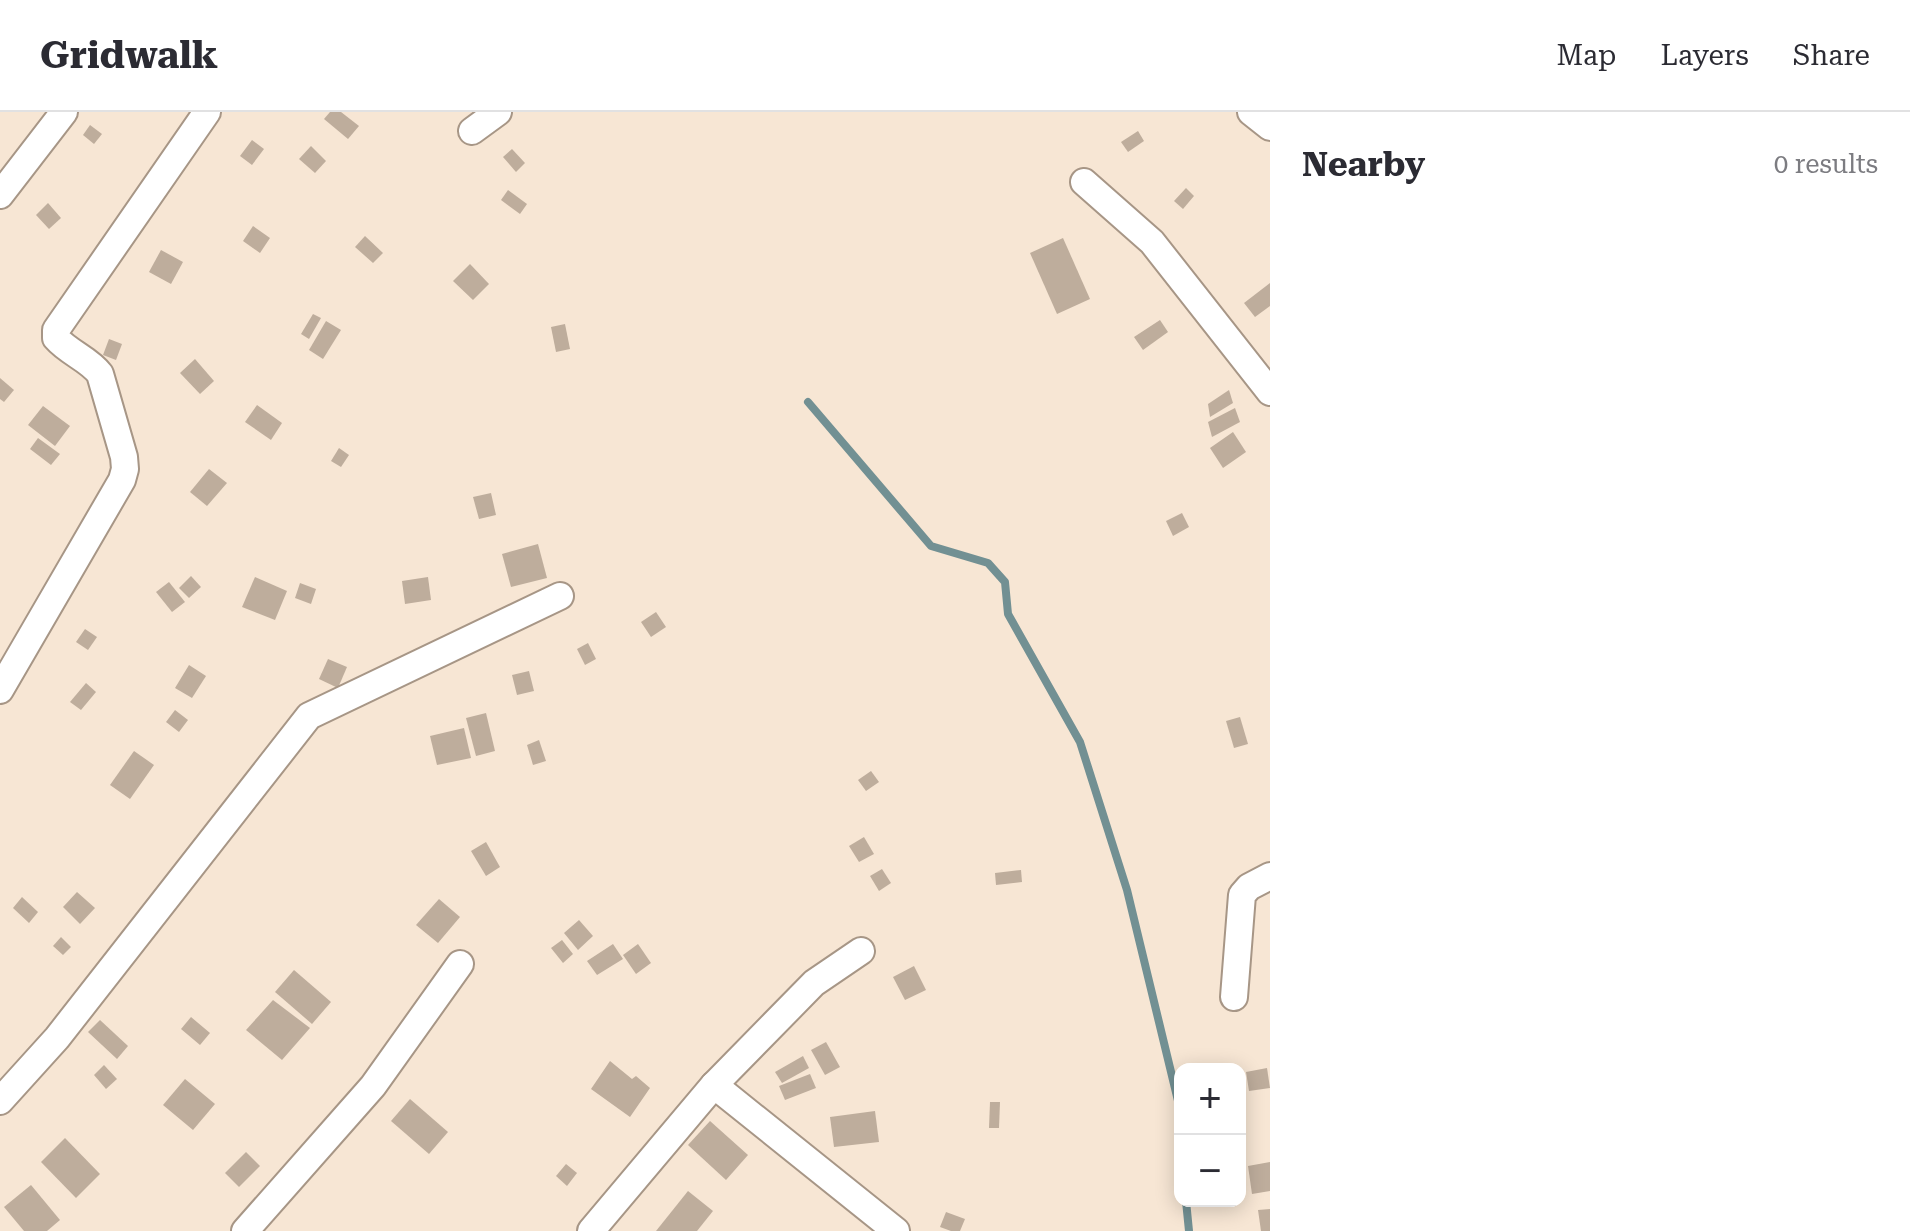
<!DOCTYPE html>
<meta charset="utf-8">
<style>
:root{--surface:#fff;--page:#f2f2f3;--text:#2b2b33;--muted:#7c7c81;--line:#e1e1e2}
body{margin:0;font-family:"Roboto Serif",serif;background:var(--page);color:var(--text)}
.controls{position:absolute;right:24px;bottom:24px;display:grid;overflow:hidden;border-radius:16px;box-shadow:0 4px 20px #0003}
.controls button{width:72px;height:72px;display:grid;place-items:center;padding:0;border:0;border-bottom:2px solid var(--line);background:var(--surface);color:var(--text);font:40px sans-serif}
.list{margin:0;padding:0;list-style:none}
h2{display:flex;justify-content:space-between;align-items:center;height:104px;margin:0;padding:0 32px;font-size:34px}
h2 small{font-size:26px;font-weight:400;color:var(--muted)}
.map{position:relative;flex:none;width:1270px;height:1119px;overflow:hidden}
header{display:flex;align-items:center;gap:48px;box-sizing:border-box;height:112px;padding:0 40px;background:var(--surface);border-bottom:2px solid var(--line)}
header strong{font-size:38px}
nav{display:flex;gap:44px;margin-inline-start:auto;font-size:28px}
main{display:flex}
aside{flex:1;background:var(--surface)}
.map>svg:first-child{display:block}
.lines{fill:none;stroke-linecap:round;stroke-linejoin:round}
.stream{stroke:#729093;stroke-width:8}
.building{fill:#bead9c}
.street-casing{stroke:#a79686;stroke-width:30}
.street{stroke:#fff;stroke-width:26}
</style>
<header>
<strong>Gridwalk</strong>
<nav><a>Map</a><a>Layers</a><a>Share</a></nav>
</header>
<main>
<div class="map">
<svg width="1270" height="1119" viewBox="0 0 1270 1119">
<rect width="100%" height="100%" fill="#f7e6d4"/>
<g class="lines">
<g class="stream">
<polyline points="808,290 931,434 988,451 1005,470 1008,502 1080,630 1127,778 1180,997"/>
<polyline points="1186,1089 1189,1119"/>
</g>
</g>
<g class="building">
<polygon points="330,0 341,0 359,14 348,27 324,7"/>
<polygon points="90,13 102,22 94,32 83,23"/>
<polygon points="1138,19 1144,29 1128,40 1121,30"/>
<polygon points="252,28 264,37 252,53 240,44"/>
<polygon points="311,34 326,49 315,61 299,47"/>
<polygon points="512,37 525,51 516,60 503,45"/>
<polygon points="1186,76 1194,84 1183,97 1174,89"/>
<polygon points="508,78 527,92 520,102 501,88"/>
<polygon points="48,91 61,106 49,117 36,103"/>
<polygon points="253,114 270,126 260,141 243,129"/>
<polygon points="365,124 383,141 373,151 355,135"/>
<polygon points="1063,126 1090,187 1057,202 1030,141"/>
<polygon points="161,138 183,150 171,172 149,160"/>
<polygon points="470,152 489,172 473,188 453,169"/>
<polygon points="1270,171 1270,194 1255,205 1244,191"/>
<polygon points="313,202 321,206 309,227 301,222"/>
<polygon points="1160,208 1168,220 1143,238 1134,225"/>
<polygon points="326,209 341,218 323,247 309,238"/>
<polygon points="565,212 570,237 556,240 551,215"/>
<polygon points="109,227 122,232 116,248 103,243"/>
<polygon points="195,247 214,269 200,282 180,261"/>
<polygon points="0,266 14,278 4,290 0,287"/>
<polygon points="1229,278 1233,291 1210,305 1208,292"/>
<polygon points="257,293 282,311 271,328 245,310"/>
<polygon points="43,294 70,314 55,334 28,313"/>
<polygon points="1235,296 1240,310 1212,325 1208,310"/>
<polygon points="1233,320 1246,340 1223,356 1210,336"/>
<polygon points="38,326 60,342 51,353 30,337"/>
<polygon points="339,336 349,343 341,355 331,349"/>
<polygon points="209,357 227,371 207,394 190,380"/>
<polygon points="491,381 496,403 479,407 473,385"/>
<polygon points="1182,401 1189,415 1173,424 1166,409"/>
<polygon points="538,432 547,466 511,475 502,442"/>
<polygon points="191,464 201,475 189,486 179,476"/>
<polygon points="255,465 287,479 275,508 242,495"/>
<polygon points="428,465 431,488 405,492 402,469"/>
<polygon points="169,470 185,490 172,500 156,480"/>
<polygon points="300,471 316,477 311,492 295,486"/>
<polygon points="656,500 666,515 651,525 641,510"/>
<polygon points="85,517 97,525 88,538 76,530"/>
<polygon points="588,531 596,547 585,553 577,537"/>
<polygon points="328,547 347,555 338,576 319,567"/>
<polygon points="189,553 206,564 192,586 175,576"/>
<polygon points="529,559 534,579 517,583 512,563"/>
<polygon points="86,571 96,580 81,598 70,590"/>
<polygon points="175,598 188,608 179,620 166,610"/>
<polygon points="486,601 495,639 476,644 466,606"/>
<polygon points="1240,605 1248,632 1234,636 1226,609"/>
<polygon points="464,616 471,646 437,653 430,624"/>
<polygon points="539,628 546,649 533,653 527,633"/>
<polygon points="134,639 154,653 130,687 110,673"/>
<polygon points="871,659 879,670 866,679 858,668"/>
<polygon points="864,725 874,742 859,750 849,734"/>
<polygon points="486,730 500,755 486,764 471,739"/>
<polygon points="882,757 891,771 879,779 870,764"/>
<polygon points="1021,758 1022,770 996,773 995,761"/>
<polygon points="77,780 95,796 80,812 63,795"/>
<polygon points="22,785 38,800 29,811 13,796"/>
<polygon points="439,787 460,805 438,831 416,813"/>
<polygon points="579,808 593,824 578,838 564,821"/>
<polygon points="61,825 71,835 63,843 53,834"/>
<polygon points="562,828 573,842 563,851 551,836"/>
<polygon points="613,832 623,847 597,863 587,849"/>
<polygon points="638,832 651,851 636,862 623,843"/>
<polygon points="914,854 926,878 905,888 893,865"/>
<polygon points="294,858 331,890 312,912 275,880"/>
<polygon points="273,888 310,916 282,948 246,918"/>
<polygon points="191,905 210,921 200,933 181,917"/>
<polygon points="100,908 128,934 117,947 88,920"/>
<polygon points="826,930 840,955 825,963 811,938"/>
<polygon points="803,944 809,956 782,971 775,960"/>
<polygon points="610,949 632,967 636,964 650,976 630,1005 591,977"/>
<polygon points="104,953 117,967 106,977 94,963"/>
<polygon points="1267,956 1270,976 1249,979 1246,960"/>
<polygon points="810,962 816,976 785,988 779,974"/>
<polygon points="185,967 215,992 193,1018 163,993"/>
<polygon points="410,987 448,1020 429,1042 391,1009"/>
<polygon points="990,990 1000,990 999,1016 989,1016"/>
<polygon points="875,999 879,1030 834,1035 830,1005"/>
<polygon points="710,1009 748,1043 726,1068 688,1033"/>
<polygon points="65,1026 100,1062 76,1086 41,1050"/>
<polygon points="246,1040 260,1054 239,1075 225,1061"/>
<polygon points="1270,1050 1270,1079 1252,1082 1248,1054"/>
<polygon points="566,1052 577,1061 567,1074 556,1064"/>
<polygon points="31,1073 60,1108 47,1119 24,1119 4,1095"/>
<polygon points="688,1079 713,1099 697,1119 656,1119"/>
<polygon points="1270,1097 1270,1119 1261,1119 1258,1098"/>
<polygon points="946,1100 965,1107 960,1119 951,1119 940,1115"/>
</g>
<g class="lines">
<defs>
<g id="street">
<polyline points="1251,0 1270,15"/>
<polyline points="472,19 498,0"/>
<polyline points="1084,70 1152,130 1270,280"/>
<polyline points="0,83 64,0"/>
<path d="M 0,578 L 122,368 L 125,357 L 124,345 L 100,262 C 89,247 69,241 56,226 L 56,218 L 207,0"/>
<polyline points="1234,885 1242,783 1249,775 1270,764"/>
<polyline points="714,973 896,1119"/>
<polyline points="0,989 57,926 309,604 560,484"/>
<polyline points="245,1119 373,974 460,852"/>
<polyline points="591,1119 714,973 814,871 861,839"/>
</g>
</defs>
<use href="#street" class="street-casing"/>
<use href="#street" class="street"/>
</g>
</svg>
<div class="controls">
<button>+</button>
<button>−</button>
</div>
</div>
<aside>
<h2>Nearby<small>0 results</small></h2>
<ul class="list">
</ul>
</aside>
</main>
